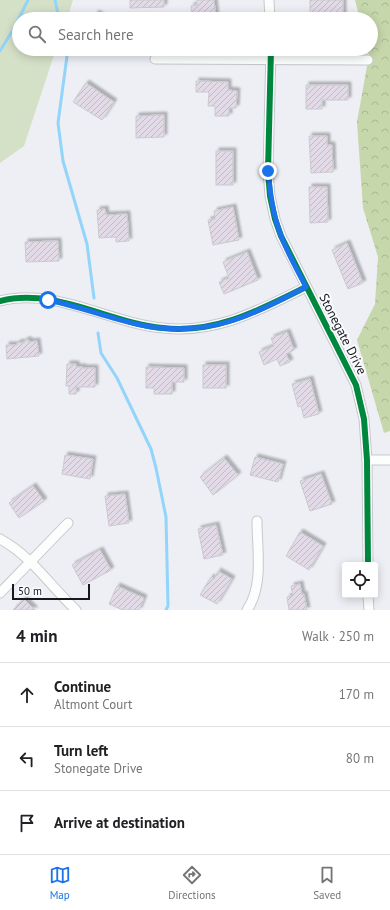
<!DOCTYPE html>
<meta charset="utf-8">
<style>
:root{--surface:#fff;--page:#f2f2f2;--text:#202124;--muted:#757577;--line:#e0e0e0;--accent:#1a73e8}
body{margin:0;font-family:"PT Sans",sans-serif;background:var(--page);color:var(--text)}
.controls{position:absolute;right:12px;bottom:12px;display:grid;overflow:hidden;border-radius:4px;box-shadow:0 2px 10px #0003}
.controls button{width:36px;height:36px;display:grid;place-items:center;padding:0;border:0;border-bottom:1px solid var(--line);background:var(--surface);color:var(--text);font:20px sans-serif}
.scale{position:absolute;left:12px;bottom:10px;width:78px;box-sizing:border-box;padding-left:4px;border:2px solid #17181b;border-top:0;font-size:11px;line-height:14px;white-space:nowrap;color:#17181b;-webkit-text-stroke:3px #fafbff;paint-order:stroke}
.stop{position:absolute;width:12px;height:12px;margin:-9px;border:3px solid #1a73e8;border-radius:50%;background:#fff}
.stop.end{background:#1a73e8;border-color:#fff;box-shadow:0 1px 4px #0008}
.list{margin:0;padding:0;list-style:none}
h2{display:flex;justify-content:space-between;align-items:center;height:52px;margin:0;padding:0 16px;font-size:17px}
h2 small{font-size:13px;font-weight:400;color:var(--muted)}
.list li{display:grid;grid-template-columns:26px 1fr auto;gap:12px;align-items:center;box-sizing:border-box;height:64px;padding:0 16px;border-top:1px solid var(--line)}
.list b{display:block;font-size:15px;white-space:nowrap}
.list p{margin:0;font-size:13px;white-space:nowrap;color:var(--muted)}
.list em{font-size:13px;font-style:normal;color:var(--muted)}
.icon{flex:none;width:22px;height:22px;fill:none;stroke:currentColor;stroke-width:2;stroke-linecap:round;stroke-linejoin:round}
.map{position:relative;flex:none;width:390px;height:610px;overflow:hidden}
.search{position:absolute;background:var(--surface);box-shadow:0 2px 10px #0003;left:12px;right:12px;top:12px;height:44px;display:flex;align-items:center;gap:10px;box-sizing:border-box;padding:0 14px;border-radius:22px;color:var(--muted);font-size:15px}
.sheet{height:244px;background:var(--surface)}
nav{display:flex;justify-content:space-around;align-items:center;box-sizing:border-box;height:56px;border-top:1px solid var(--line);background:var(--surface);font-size:11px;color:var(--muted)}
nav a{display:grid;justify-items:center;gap:2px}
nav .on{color:var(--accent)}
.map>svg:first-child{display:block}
.forest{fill:url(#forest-crowns)}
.park{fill:#d5e1c7}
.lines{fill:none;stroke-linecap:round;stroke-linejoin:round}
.stream{stroke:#93d4fb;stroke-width:3}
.building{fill:url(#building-hatch);stroke:#cacace;filter:url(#shadow)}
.minor-casing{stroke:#c7c8cc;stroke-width:11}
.minor{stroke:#fcfdfd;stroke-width:9}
.cycleway-casing{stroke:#fafbff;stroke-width:8}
.cycleway{stroke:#00873e;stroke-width:6}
.route{stroke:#1a73e8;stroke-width:5}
.labels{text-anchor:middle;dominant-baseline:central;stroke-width:4;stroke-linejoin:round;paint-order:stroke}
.street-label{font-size:13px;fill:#17181b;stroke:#fafbff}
</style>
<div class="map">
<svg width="390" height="610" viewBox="0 0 390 610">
<defs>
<pattern id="forest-crowns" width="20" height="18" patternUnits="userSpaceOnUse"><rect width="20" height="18" fill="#c6d7ab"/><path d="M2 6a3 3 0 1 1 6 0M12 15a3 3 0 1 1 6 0" fill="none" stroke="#a9b893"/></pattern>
<pattern id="building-hatch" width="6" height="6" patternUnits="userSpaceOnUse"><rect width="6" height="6" fill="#e2dae7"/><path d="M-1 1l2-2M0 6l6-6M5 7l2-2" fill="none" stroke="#c1bac6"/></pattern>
<filter id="shadow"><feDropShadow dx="3" dy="-3" stdDeviation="1" flood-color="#0004"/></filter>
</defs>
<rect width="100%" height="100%" fill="#edeff4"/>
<polygon class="forest" points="355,0 390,0 390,431 384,433 357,340 375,304 378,257 363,208 357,122 369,55 367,49 371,49 371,19 360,19"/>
<polygon class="park" points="0,0 73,0 67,19 19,19 19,49 56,49 24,146 0,163"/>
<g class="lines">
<g class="stream">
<polyline points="55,0 59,19"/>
<polyline points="66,49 67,56 58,123 63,161 87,244 94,298"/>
<polyline points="0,51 14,28 28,0"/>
<polyline points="98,333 101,353 117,378 151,449 156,468 166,517 168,606 166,610"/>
</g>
</g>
<g class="building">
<polygon points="130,0 164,0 164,7 130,8"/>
<polygon points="197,0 214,0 216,19 192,19 191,6 197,5"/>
<rect x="310" y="0" width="33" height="19"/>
<polygon points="96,13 106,19 93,19"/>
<polygon points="196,81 228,82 228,90 237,91 236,108 229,108 229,116 215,116 215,106 208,106 209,92 196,92"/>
<polygon points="86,83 114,102 102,120 73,102"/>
<polygon points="306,85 348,85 348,100 322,100 322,109 306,109"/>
<polygon points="164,115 164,137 136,138 136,116"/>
<polygon points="309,136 327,136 327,145 332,145 333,172 311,173"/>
<rect x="216" y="151" width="17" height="34"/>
<polygon points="309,187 327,187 328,222 310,223"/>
<polygon points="233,207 239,240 213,245 208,220 215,219 214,211"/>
<polygon points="105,209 106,215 127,214 129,241 116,242 116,237 99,238 97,210"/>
<polygon points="58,241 59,261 26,262 25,242"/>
<polygon points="347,243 363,283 348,289 332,250"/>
<polygon points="247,252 258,280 224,294 219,282 229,278 223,262"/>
<polygon points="287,332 294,350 286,354 290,362 280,366 277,359 264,365 259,352 274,346 271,338"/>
<polygon points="25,340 29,340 29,342 37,341 39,356 7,359 6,345 17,345 17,343 25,342"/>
<polygon points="67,364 76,364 76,367 83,367 83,368 95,368 95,387 76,387 76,394 69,394 69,386 66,386"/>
<rect x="203" y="365" width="23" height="23"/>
<polygon points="146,367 184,368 184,382 172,382 172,394 154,394 154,388 146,388"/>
<polygon points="310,379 319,414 304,418 301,406 298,407 292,384"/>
<polygon points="65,455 93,459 90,479 62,474"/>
<polygon points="255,457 283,464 278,482 250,475"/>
<polygon points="224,458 238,475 213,495 200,477"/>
<polygon points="321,474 332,504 310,511 300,481"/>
<polygon points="33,486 44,501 19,518 9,503"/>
<polygon points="125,494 129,523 109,526 105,496"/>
<polygon points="216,525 223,555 204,559 198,529"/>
<polygon points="300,532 323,546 309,570 286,556"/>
<polygon points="100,550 111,570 83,585 72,565"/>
<polygon points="218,571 232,579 217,604 200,595 211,577 214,579"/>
<polygon points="300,584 302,595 304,594 307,610 289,610 287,597 293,596 291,586"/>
<polygon points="117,586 144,598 139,610 123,610 109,604"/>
<polygon points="24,599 35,610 13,610"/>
</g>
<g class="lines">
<defs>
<g id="minor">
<polyline points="269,0 270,19"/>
<polyline points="271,49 268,171 270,196 275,219 281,236 356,385 364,419 367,460 368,565"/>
<polyline points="155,59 368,60"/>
<path d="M 0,301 C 55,287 109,323 163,328 C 216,334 260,310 306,287"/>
<polyline points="367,460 390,460"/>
<path d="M 0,539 C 33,557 49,585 76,610"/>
<polyline points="0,593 68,523"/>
<polyline points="368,595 369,610"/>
<path d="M 247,610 C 264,585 257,550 257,521"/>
</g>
</defs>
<use href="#minor" class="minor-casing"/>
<use href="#minor" class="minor"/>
<defs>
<g id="cycleway">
<polyline points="271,49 268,171 270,196 275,219 281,236 356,385 364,419 367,460 368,565"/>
<path d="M 0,301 C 55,287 109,323 163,328 C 216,334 260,310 306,287"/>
</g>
</defs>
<use href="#cycleway" class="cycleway-casing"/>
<use href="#cycleway" class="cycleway"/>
</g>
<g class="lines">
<path class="route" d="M 48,300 C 77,306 106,317 136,324 C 170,332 207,330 240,318 C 263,310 284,298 306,287 C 295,266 282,243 276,220 C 271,204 270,187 268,171"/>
</g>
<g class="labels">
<g class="street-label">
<text transform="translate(343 334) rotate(63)">Stonegate Drive</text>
</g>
</g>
</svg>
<div class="controls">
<button><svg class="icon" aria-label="locate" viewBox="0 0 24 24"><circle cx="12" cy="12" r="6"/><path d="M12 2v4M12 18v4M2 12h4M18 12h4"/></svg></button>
</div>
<div class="scale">50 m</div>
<div class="stop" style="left:48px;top:300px"></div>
<div class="stop end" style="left:268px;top:171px"></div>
<div class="search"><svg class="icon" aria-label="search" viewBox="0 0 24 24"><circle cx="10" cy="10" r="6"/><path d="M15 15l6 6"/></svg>Search here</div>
</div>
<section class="sheet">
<h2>4 min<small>Walk · 250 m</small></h2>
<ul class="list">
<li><svg class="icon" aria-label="ahead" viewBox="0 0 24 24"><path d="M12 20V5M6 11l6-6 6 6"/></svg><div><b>Continue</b><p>Altmont Court</p></div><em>170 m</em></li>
<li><svg class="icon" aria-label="left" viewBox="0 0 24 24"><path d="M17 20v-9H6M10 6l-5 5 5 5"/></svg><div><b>Turn left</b><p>Stonegate Drive</p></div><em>80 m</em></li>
<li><svg class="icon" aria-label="arrive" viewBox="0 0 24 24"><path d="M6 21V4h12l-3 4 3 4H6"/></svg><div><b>Arrive at destination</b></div></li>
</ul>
</section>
<nav>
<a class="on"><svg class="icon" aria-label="map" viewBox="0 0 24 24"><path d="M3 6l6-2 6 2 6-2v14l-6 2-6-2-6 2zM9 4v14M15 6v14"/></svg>Map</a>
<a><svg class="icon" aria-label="directions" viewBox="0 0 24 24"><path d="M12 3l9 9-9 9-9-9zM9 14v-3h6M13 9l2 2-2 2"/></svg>Directions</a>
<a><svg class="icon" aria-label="saved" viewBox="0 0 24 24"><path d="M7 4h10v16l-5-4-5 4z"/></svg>Saved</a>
</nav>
